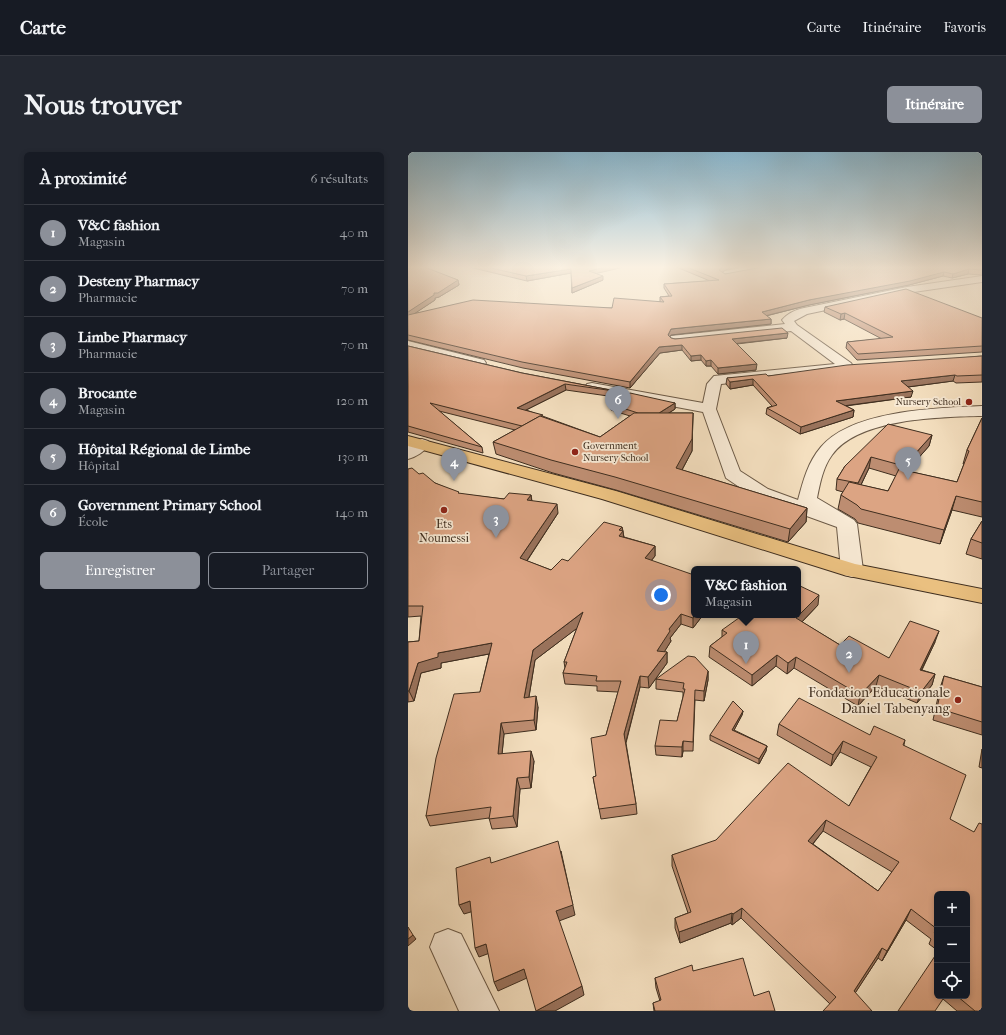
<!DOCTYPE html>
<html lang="fr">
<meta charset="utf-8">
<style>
:root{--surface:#171b24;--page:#242831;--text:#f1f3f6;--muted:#9ea1a6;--line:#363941;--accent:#8c9099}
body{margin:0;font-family:"IM FELL French Canon",serif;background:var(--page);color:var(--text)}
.controls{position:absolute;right:12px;bottom:12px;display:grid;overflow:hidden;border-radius:6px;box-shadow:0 2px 6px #0003}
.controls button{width:36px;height:36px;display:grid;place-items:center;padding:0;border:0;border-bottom:1px solid var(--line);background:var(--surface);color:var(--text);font:20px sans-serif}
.you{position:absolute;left:253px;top:443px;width:14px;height:14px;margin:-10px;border:3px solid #fff;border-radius:50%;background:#1a73e8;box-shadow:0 0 0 6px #1a73e833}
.badge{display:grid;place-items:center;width:26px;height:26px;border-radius:50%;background:var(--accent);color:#fff;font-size:13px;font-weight:700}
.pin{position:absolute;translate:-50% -33px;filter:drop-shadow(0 1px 2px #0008)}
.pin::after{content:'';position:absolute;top:21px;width:14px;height:12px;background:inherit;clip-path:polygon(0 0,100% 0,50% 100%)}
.popup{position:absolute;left:283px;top:414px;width:110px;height:52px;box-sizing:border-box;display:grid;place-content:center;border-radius:6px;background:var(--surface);filter:drop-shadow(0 1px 3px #0005);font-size:13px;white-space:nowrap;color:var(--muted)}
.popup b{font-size:15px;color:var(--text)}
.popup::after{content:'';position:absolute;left:50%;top:100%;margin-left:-8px;border:8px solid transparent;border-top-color:var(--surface)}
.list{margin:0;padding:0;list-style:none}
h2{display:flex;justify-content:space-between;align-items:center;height:52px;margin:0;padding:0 16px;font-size:17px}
h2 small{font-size:13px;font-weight:400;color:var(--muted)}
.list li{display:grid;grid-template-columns:26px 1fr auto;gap:12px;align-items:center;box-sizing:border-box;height:56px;padding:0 16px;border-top:1px solid var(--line)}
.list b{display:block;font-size:15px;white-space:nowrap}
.list p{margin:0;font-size:13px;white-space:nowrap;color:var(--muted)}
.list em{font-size:13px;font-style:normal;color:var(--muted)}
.actions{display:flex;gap:8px;padding:12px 16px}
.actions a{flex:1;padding:9px 0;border:1px solid var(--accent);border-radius:6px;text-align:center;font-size:14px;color:var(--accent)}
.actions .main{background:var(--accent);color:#fff}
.icon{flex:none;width:22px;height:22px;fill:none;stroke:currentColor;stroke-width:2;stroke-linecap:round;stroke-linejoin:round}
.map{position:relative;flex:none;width:574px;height:859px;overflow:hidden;border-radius:6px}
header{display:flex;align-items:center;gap:24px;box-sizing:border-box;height:56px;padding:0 20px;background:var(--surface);border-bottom:1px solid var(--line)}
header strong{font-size:19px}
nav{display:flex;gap:22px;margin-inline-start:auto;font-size:14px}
.intro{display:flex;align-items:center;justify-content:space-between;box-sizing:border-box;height:96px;padding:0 24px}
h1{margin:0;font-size:28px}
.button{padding:10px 18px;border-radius:6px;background:var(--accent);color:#fff;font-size:14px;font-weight:700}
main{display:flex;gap:24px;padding:0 24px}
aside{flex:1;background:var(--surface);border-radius:6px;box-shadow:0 2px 6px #0003}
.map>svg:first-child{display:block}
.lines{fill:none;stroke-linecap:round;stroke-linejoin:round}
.minor-casing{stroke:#6c5a47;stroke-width:2}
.highway-casing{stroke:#3f2e1f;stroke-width:2}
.minor{fill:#f8ead5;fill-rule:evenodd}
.highway{fill:#eac080;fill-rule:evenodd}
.wall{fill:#bd8d71;stroke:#3f2e1f;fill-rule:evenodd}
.shaded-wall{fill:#9a735c;stroke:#3f2e1f}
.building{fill:#dca483;stroke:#3f2e1f;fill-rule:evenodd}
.poi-dot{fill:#8f2418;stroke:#f8ead5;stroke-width:1.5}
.labels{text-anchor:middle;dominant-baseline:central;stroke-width:3.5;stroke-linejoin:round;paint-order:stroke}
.far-poi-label{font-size:10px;fill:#3f2e1f;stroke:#f8ead5;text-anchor:end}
.poi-label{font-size:12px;fill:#3f2e1f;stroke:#f8ead5}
.near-poi-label{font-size:14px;fill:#3f2e1f;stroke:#f8ead5;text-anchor:end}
</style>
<header>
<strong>Carte</strong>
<nav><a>Carte</a><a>Itinéraire</a><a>Favoris</a></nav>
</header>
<div class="intro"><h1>Nous trouver</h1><a class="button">Itinéraire</a></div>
<main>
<aside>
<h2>À proximité<small>6 résultats</small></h2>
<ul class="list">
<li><span class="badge">1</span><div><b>V&amp;C fashion</b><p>Magasin</p></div><em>40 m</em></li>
<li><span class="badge">2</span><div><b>Desteny Pharmacy</b><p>Pharmacie</p></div><em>70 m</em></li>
<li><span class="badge">3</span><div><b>Limbe Pharmacy</b><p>Pharmacie</p></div><em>70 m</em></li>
<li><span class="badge">4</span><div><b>Brocante</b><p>Magasin</p></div><em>120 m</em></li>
<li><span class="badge">5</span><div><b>Hôpital Régional de Limbe</b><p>Hôpital</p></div><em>130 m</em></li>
<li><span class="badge">6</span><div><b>Government Primary School</b><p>École</p></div><em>140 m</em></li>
</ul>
<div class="actions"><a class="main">Enregistrer</a><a>Partager</a></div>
</aside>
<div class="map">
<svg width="574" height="859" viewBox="0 0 574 859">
<rect width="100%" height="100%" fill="#f4dfbf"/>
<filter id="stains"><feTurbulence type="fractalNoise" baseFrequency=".005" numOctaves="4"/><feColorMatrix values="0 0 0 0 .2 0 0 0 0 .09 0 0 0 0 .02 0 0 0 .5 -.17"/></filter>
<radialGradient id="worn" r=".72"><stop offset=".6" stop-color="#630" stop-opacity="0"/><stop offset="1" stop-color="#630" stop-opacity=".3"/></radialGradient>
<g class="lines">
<defs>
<g id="minor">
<polygon points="344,114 364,114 360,117 317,125 312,122 317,119"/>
<path d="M 574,124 L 574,130 L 499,141 L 399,162 L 386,169 L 389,173 L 443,211 L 445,214 L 443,217 L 435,219 L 313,232 L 308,257 L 332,319 L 360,337 L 390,348 C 395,329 400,310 413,295 C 444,258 529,256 574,254 L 574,264 C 533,265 450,266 424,303 C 415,315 412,331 409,346 L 446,368 L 449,372 L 455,418 L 452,423 L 444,425 L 436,423 L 433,418 L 429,375 L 346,345 L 318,326 L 295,260 L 184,239 L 179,238 L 177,235 L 179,232 L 184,231 L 295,251 L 299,232 L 306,224 L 427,212 L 383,179 L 267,191 L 263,190 L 261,187 L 263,184 L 377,172 L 374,168 C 380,161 387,158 396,156 L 499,135 Z"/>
<polygon points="0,189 76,208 78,211 76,214 71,215 0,197"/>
<path d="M 14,287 L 20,289 L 22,292 C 17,299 8,305 0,307 L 0,294 L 8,289 Z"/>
<polygon points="40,777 53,782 91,859 51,859 22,795 27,782"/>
</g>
<polygon id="highway" points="0,284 208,339 447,412 574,437 574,451 436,423 194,347 0,294"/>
</defs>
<use href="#minor" class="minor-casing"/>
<use href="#highway" class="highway-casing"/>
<use href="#minor" class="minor"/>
<use href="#highway" class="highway"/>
</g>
<g class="wall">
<polygon points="0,114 50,128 51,133 31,145 27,146 27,148 7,161 204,156 252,150 252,145 261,144 256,136 256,132 302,129 266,114 334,114 317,118 314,120 317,122 574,114 574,123 560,122 544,126 535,124 501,133 401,153 358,164 363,167 363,172 263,183 261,185 263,186 267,187 379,186 329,192 348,218 310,222 303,214 298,214 293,208 283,209 274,198 252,201 222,236 115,216 0,188"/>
<polygon points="57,114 220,114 188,121 195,128 164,141 163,121 119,129"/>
<polygon points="417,155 574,166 574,200 449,208 438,196 439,190 474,187 436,167 432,168 416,160"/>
<polygon points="0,194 114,221 213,240 214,246 158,238 118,258 192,285 222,264 203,258 202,252 267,251 267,257 261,261 285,261 284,299 274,318 399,356 398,370 380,390 208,338 145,321 88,302 85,290 107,278 31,259 74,295 75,301 0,280"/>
<polygon points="574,204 574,230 548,231 545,229 500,235 503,245 438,254 446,258 445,265 392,282 358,262 359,256 364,254 345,233 322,237 318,232 319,226 360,224"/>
<path d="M 574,266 L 574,365 L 544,358 L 532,392 L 450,371 L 447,367 L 430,357 L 433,343 L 435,340 L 428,338 L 429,327 L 437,314 L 524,283 L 521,294 L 499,319 L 549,330 L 556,312 L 555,312 L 559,298 ZM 461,316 L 488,324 L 480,339 L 453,333 Z"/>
<polygon points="0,317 27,331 52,342 96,347 123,343 124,349 150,361 119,409 143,418 160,409 214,375 216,385 247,394 247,404 243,409 286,463 295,463 285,476 273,472 262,486 263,489 256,500 259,500 259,511 241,536 232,535 218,591 228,652 229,662 193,667 185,625 188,624 198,583 210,540 189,539 189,534 157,532 155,521 157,516 156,510 169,476 127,508 121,545 130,555 128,578 96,582 94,602 126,609 123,636 112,637 109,675 84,677 81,666 22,674 18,664 72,540 81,502 33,511 33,516 13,521 6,549 0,550 0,490 11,489 13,464 0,465"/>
<polygon points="574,369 574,407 558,402 563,387"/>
<polygon points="410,453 394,470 432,493 481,506 527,490 514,518 527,522 524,533 509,551 468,534 450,554 386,516 379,522 368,514 344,534 301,505 302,494 314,485 314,478"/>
<polygon points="300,519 300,528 296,549 287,548 285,599 275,599 274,605 248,603 247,594 269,569 275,545 275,540 248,537 248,527"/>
<polygon points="536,524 574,535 574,583 525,568 532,536"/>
<polygon points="335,559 334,563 326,578 359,594 358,599 351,612 302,588 302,583"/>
<path d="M 371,572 L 497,588 L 496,593 L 542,667 L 574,859 L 549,859 L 535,847 L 529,844 L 559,844 L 529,742 L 529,798 L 521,792 L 523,787 L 498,768 L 474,809 L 470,806 L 447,841 L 422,852 L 333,766 L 324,773 L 323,771 L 272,791 L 267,776 L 267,766 L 280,761 L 264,714 L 264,703 L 441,654 L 463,615 L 432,600 L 423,614 L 369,583 ZM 415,679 L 484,720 L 470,739 L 405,692 Z"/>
<polygon points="574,597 574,616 571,615"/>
<polygon points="285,819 346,844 367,859 246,859 245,851 252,849 248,836 247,826"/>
</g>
<g class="shaded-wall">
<polygon points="201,114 220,114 182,123 181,119"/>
<polygon points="316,114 334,114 317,118 311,123 311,118"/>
<polygon points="163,117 163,121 119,129 118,124"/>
<polygon points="561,117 560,122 544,126 545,122"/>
<polygon points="536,120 535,124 501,133 401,153 353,165 354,160 401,148"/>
<polygon points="195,124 195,128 164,141 164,136"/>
<polygon points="50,128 51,133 31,145 27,146 27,148 0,166 0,160 26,141"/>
<polygon points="437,161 436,167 432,168 433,162"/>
<polygon points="363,167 363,172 263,183 260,188 260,183 263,177"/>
<polygon points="380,181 379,186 324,192 324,187"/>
<polygon points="274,193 274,198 252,201 222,236 222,230 251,195"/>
<polygon points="293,203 293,208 283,209 283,204"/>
<polygon points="303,208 303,214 298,214 298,209"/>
<polygon points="349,212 348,218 310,222 310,216"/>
<polygon points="547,223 545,229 492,236 493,229"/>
<polygon points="345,227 345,233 322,237 322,230"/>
<polygon points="157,232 158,238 110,262 109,256"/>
<polygon points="505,239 503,245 427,255 428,249"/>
<polygon points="267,251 267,257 245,271 245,265"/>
<polygon points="446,258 445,265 392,282 393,275"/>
<polygon points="285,261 284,299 268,329 268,316"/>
<polygon points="524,283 521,294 493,326 496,314"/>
<polygon points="463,305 461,316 448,343 450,331"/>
<polygon points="123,343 124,352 119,348"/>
<polygon points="548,344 544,358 532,392 536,378"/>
<polygon points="149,352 150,361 114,416 112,406"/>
<polygon points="399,356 398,370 380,390 382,377"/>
<polygon points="214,375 215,379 216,388 211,384 211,378"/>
<polygon points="247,394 247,404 237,416 237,406"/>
<polygon points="411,443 410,453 387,477 388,466"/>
<polygon points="175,460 176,471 127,508 119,556 116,546 125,498"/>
<polygon points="273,462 273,472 262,486 263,489 250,510 249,499 261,477"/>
<polygon points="287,463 295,463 285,476 285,466"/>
<polygon points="531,479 527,490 508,529 512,518"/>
<polygon points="84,491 86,501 33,511 33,516 13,521 6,549 1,539 10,511 30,501"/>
<polygon points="259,500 259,511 241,536 240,525"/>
<polygon points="369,503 368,514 344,534 344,523"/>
<polygon points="388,505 386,516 379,522 380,511"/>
<polygon points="300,519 300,528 296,549 296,539"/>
<polygon points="527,522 524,533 509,551 513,540"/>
<polygon points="471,523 468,534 450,554 452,543"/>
<polygon points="232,524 232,535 217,593 216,582"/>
<polygon points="128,544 130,555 128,578 126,568"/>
<polygon points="335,559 334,563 324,582 324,578"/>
<polygon points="93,571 96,582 93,612 90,602"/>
<polygon points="275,589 275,599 274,605 274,595"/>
<polygon points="435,589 432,600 423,614 425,603"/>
<polygon points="359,594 358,599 351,612 351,607"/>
<polygon points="123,599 126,609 123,636 121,625"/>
<polygon points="109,626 112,637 109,675 105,664"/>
<polygon points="418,668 415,679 398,700 400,689"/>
<polygon points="153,699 167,763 151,769 148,759"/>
<polygon points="62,749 66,759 56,762 51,753"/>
<polygon points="334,756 333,766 324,773 325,762"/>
<polygon points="503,757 498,768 474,809 479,799"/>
<polygon points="324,761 323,771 272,791 271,780"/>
<polygon points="5,783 8,787 0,794 0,787"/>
<polygon points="78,792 82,801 71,805 67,796"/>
<polygon points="474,796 470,806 442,849 446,839"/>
<polygon points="116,817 119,826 90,839 86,830"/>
<polygon points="174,834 176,843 147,859 128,859"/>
</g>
<g class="building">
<polygon points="0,114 14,114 50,128 30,141 26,141 26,143 0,160"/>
<polygon points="74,114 201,114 181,119 195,124 164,136 163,117 118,124"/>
<polygon points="276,114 316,114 311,118 317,122 360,114 574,114 574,118 561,117 545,122 536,120 502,129 401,148 354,160 363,167 263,177 260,183 263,186 267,187 374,176 380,181 324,187 349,212 310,216 303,208 298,209 293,203 283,204 274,193 251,195 222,230 114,210 0,183 0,163 65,148 204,156 206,146 256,150 252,145 264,144 256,132 311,128"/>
<polygon points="498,137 574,166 574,194 450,202 439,190 485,185 437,161 433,162 417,155"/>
<polygon points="0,194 114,221 213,240 157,232 109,256 135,263 133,264 132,264 114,274 22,251 74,295 0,274"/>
<polygon points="574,204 574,223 549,224 547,223 493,229 505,239 428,249 446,258 393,275 359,256 369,253 345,227 322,230 319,226 358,222 360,224 439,213"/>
<polygon points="222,241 267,251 251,261 230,261 202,252"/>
<polygon points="226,261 285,261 284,287 268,316 399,356 382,377 207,325 143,308 85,290 132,264 192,285"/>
<polygon points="574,266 574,350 548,344 536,378 453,357 449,353 433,343 441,330 480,339 491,317 549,330 561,299 559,298"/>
<polygon points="480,272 524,283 496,314 463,305 450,331 429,327 437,314"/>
<polygon points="4,316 11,322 15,321 27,331 51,340 50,341 96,347 101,341 123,343 119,348 149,352 112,406 143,418 154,407 160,409 196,370 214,375 211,378 215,379 211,384 247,394 237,406 286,423 286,463 287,463 285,466 273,462 261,477 262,479 249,499 259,500 240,525 232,524 216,582 228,652 191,657 185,625 188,624 183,586 198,583 213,529 188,529 189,524 155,521 159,510 156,510 175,460 125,498 116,546 128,544 126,568 93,571 90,602 123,599 121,625 109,626 105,664 81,667 83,655 18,664 28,606 46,542 72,540 84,491 30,501 30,505 10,511 1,539 0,539 0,490 11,489 15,454 0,454 0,317"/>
<polygon points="574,369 574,391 563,387"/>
<polygon points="390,433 411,443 388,466 432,493 441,484 481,506 502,469 531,479 512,518 527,522 513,540 471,523 452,543 388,505 380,511 369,503 344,523 302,494 319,481 314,478 335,463 390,463"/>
<polygon points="280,504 287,505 300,519 296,539 287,538 285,590 275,589 274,595 247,594 252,568 269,569 277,537 275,537 276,531 248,527"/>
<polygon points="536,524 574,535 574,570 529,556"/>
<path d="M 391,546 L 462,583 L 466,574 L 497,588 L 495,593 L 558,623 L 542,667 L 566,680 L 571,671 L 574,672 L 574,859 L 567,859 L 549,844 L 559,844 L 559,742 L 529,742 L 529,784 L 526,781 L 529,777 L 503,757 L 479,799 L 474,796 L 446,839 L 464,859 L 415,859 L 428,845 L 334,756 L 325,762 L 324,761 L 271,780 L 267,766 L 283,760 L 264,703 L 308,688 L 380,611 L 441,654 L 469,605 L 435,589 L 425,603 L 371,572 ZM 418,668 L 491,710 L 470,739 L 400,689 Z"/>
<polygon points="325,549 335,559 324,578 359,594 351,607 302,583"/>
<polygon points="150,689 165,753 148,759 174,834 128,859 116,817 86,830 78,792 67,796 62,749 51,753 48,716 82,705 83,711"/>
<polygon points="0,775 5,783 0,787"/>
<polygon points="529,801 529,844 537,844 527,859 490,859"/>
<polygon points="335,806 346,844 361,839 367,859 247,859 245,851 253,848 247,826 284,813 285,819"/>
</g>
<linearGradient id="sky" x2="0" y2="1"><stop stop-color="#89b8d1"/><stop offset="0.49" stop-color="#faf1e2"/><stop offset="1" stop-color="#faf1e2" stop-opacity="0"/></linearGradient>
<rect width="574" height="235" fill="url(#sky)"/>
<g class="poi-dot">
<circle cx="561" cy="250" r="4"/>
<circle cx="167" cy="300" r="4"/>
<circle cx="36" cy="358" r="4"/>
<circle cx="550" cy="548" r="4"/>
</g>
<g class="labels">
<g class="far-poi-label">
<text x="553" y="250">Nursery School</text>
<text x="175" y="294" text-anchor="start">Government<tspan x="175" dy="12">Nursery School</tspan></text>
</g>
<g class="poi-label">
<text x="36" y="372">Ets<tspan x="36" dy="14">Noumessi</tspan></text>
</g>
<g class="near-poi-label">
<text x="542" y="540">Fondation Educationale<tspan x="542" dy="16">Daniel Tabenyang</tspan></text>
</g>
</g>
<rect width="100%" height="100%" filter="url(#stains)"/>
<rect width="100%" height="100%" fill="url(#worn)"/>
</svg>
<div class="controls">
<button>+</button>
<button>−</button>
<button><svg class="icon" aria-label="locate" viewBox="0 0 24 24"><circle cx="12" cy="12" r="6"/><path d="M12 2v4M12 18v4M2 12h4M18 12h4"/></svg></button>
</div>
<div class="you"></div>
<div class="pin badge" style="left:338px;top:512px">1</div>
<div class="popup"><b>V&amp;C fashion</b>Magasin</div>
<div class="pin badge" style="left:441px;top:521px">2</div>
<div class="pin badge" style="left:88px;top:386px">3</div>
<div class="pin badge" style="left:46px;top:329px">4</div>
<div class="pin badge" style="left:500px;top:328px">5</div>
<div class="pin badge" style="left:210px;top:267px">6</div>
</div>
</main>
